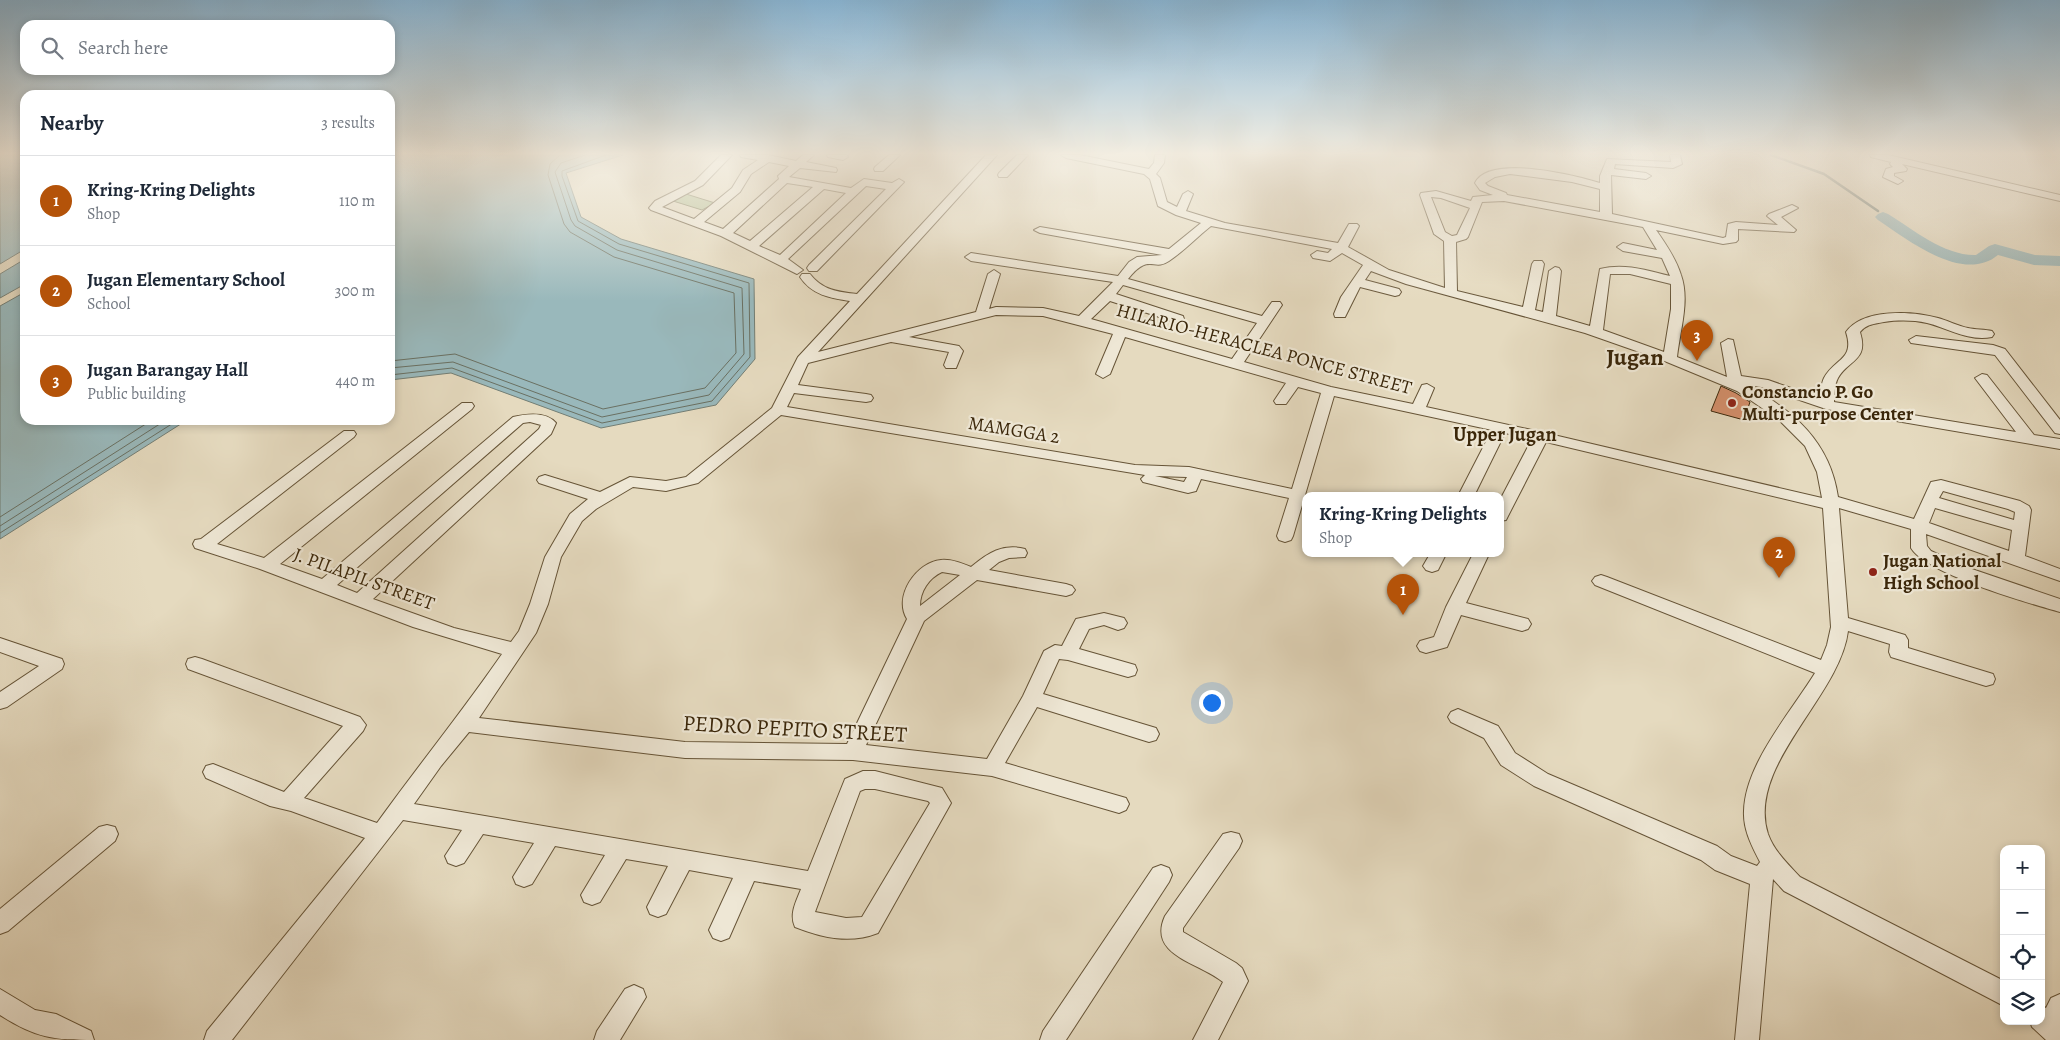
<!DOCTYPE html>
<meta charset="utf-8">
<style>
:root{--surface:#fff;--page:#f6f6f7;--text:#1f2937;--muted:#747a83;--line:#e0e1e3;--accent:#b45309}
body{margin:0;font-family:Alegreya,serif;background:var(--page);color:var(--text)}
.controls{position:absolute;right:15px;bottom:15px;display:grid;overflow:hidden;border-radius:10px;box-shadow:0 2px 8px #0003}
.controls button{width:45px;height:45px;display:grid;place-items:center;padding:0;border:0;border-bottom:1px solid var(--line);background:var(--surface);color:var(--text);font:25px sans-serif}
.you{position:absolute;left:1211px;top:702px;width:18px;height:18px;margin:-12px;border:4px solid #fff;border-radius:50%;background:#1a73e8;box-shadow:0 0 0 8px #1a73e833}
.badge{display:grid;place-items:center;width:32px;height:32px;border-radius:50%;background:var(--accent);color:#fff;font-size:16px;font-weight:700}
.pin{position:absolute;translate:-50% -41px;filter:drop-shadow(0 1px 2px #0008)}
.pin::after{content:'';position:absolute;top:26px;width:18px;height:15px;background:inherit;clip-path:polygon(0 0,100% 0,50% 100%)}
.popup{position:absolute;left:1302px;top:492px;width:202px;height:65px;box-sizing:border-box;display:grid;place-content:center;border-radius:10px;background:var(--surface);filter:drop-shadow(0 1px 4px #0005);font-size:16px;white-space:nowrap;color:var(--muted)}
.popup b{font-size:19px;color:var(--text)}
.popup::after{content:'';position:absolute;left:50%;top:100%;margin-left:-10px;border:10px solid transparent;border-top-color:var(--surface)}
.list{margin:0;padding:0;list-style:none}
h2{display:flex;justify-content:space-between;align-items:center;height:65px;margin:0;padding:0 20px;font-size:21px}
h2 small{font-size:16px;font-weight:400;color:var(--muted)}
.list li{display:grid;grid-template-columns:32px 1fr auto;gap:15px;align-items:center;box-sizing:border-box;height:90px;padding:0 20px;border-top:1px solid var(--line)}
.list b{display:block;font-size:19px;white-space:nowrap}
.list p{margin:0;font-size:16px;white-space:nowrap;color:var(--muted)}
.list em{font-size:16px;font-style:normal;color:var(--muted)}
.icon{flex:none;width:28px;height:28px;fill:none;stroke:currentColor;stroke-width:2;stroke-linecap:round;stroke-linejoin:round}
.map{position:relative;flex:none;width:2060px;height:1040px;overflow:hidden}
.search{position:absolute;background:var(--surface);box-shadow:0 2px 8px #0003;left:20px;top:20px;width:375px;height:55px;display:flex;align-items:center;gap:12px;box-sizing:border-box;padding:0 18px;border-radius:15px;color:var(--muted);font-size:19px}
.panel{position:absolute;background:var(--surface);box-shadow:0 2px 8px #0003;left:20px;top:90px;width:375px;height:335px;border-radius:15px}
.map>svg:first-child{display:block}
.green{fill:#b4c092;stroke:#78744e}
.water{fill:#99b8bb;stroke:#737e74}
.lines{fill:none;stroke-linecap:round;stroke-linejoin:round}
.shore{stroke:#6a7062;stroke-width:1}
.stream{stroke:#737e74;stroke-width:2.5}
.river{fill:#99b8bb;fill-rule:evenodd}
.building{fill:#d48f6b;stroke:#3b270a}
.minor-casing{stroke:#665437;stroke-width:2}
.minor{fill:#eee7d5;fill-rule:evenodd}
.poi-dot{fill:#8f2418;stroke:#eee7d5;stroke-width:2}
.labels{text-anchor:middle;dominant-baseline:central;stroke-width:4.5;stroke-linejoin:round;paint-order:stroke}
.street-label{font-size:19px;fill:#3b270a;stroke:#eee7d5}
.poi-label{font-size:19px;font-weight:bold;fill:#3b270a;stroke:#eee7d5;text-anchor:start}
.neighbourhood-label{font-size:20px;font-weight:bold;fill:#3b270a;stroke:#eee7d5}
.near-street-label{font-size:22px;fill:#3b270a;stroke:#eee7d5}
.district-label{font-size:24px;font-weight:bold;fill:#3b270a;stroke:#eee7d5}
</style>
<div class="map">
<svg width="2060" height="1040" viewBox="0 0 2060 1040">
<rect width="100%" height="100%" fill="#e5dabf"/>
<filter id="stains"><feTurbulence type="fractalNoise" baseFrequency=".004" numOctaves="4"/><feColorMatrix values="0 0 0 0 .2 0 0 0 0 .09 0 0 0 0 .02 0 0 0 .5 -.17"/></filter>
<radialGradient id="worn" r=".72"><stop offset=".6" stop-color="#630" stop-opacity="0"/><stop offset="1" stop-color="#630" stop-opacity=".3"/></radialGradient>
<polygon class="green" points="686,194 715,203 702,210 673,201"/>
<g class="water">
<polygon points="0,155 25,155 25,249 0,264"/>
<polygon points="390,155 623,155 566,173 581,217 621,239 754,279 755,359 716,405 601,428 451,373 390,380"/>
<polygon points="25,259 25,284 0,298 0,274"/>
<polygon points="25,292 25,420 187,420 0,539 0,306"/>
</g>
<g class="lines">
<g class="shore">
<polyline points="390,361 455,354 603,409 705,388 736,353 734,293 614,257 570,232 564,224 548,175 550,164 560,155"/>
<polyline points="390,368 453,362 602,417 709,395 744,354 742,288 617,250 575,226 571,220 555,172 561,163 585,155"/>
<polyline points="390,375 452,368 602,423 712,401 750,357 749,283 619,244 578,221 562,176 562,171 606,155"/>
<polyline points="0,517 152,420"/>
<polyline points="0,526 166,420"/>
<polyline points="0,533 178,420"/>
</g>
<polyline class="stream" points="1771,155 1824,174 1878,211"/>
<path class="river" d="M 1883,212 L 1888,214 C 1914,230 1945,256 1976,255 L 1989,246 L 1995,244 L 2035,255 L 2060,256 L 2060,266 L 2034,265 L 1998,255 C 1963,284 1908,240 1878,220 L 1875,217 L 1878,214 Z"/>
</g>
<polygon class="building" points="1721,386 1736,393 1750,402 1744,420 1711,411"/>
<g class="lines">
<defs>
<g id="minor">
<path d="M 721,155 L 732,155 L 703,185 L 662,207 L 694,219 L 732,188 L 743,170 L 758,160 L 741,157 L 740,155 L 768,155 L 796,161 L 803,155 L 814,155 L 806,162 L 836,168 L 837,170 L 836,172 L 800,168 L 789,177 L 851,188 L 864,179 L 892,183 L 899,179 L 904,182 L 817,271 L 809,271 L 807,268 L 809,265 L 886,189 L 866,186 L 788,259 L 803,270 L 797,274 L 721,236 L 651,210 L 649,208 L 655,201 L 695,181 ZM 769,162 L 789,166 L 778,176 L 779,179 L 723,229 L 704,222 L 740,192 L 751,174 ZM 787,183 L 813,187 L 750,241 L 733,233 ZM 824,189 L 846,193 L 780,255 L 759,246 Z"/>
<polygon points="827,155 847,155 848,157 843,160 828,157"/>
<polygon points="889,155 900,155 883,171 875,171 874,169 875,167"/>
<path d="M 986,155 L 997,155 L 818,352 L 976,312 L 988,274 L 994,270 L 1000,274 L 989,309 L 996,307 L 1043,308 L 1079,316 L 1113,282 L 971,261 L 965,257 L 971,253 L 1118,276 L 1129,262 L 1137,257 L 1162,255 L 1040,233 L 1034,230 L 1040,227 L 1169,249 L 1201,223 L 1176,215 L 1158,206 L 1150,179 L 1144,174 L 1066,158 L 1061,155 L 1080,155 L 1149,169 L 1154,163 L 1155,155 L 1165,155 L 1164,163 L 1156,174 L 1160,178 L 1167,202 L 1177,207 L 1183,194 L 1188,191 L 1193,194 L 1186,211 L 1225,223 L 1338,243 L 1349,224 L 1357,224 L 1359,226 L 1348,247 L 1389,270 L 1445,288 L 1444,241 L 1434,234 L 1420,195 L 1421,193 L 1436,191 L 1471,201 L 1473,197 L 1493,195 L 1480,190 L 1475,183 C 1489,154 1575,175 1600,183 L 1600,176 L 1607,159 L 1671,162 L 1670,155 L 1680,155 L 1682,164 L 1673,168 L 1615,164 L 1614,169 L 1646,173 L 1651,176 L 1646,179 L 1611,175 L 1612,214 L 1723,238 L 1726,237 L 1728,224 L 1736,222 L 1778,225 L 1767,216 L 1769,214 L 1792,205 L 1798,208 L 1781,217 L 1796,230 L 1794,232 L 1738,229 L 1738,240 L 1736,242 L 1723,244 L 1656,230 C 1666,244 1676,259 1681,275 C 1690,300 1680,331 1677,357 L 1727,377 L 1721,343 L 1728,339 L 1733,340 L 1741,376 L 1768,380 L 1820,398 C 1821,392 1821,384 1824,378 C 1835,358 1855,360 1846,332 C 1863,308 1913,311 1938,318 C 1949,321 1958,326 1968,328 C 1976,330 1984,329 1992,331 L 1994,334 L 1992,337 C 1969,342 1948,328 1927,323 C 1913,320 1898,320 1884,322 C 1874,324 1867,324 1860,332 C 1869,361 1849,359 1838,378 C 1834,385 1835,394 1834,402 L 2016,432 L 1975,378 L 1982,374 L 1987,375 L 2034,435 L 2060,439 L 2060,449 L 1826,409 L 1761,387 L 1747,385 C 1794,411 1830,442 1838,497 L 1914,519 L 1931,482 L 1941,480 L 2020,501 L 2029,506 L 2031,510 L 2025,556 L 2060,569 L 2060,581 L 1926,534 L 1927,546 L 1931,551 L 1966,567 L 2060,599 L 2060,612 C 2028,603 1927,574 1911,548 L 1911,529 L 1839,508 L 1848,618 L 1905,635 L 1908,640 L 1908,648 L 1993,674 L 1995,679 L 1993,684 L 1986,686 L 1891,657 L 1889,652 L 1890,644 L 1848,631 C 1840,697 1746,765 1768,834 C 1774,851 1788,864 1800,877 L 2004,981 L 2004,1006 L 1784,891 L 1773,879 L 1759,1040 L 1735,1040 L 1750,884 L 1715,870 L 1701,860 L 1534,786 L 1501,765 L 1484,738 L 1451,722 L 1448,717 L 1451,712 L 1458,709 L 1498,726 L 1515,753 L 1548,774 L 1717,846 L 1731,856 L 1757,866 L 1760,862 C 1752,846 1743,830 1744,811 C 1745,764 1791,712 1815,673 L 1595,585 L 1592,581 L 1595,577 L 1601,575 L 1607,577 L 1821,660 L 1827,645 L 1831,627 L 1823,508 L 1546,442 L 1508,516 L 1506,520 L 1500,521 L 1500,500 L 1532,439 L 1505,433 L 1474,496 L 1458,496 L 1492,430 L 1334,396 L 1293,536 L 1291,540 L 1285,542 L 1279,540 L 1277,536 L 1289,498 L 1201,479 L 1196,491 L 1188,493 L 1143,482 L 1141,479 L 1145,475 L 781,415 L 698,483 L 666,491 L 633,487 L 596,509 L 582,521 L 561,557 L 548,604 L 536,633 L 479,718 L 685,742 L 847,744 L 907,619 C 893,597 916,562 941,560 C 951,559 961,563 971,567 C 988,553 1003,543 1025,549 L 1027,553 L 1025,557 L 1009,558 L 999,562 L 989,570 L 1066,584 L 1072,586 L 1075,590 L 1072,594 L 1066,596 L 977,580 L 924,621 L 866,745 L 987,759 L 1023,696 L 1044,651 L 1055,645 L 1062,646 L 1076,619 L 1104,613 L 1124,618 L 1127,623 L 1124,628 L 1118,630 L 1104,625 L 1089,629 L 1079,649 L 1135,665 L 1137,670 L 1135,675 L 1128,677 L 1068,660 L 1059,659 L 1043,694 L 1156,728 L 1159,734 L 1156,740 L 1149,742 L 1037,707 L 1005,763 L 1126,798 L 1129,804 L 1126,810 L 1119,813 L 992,776 L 853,760 L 685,758 L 469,732 L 441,766 L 414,804 L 808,871 L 845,779 L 863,771 L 875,771 L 942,788 L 951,803 L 878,933 C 850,944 823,938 795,927 C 789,914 796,902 801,889 L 754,881 L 729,938 L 721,941 L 713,938 L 709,930 L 733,878 L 689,870 L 666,914 L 658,917 L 650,914 L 647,907 L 668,866 L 626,859 L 600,902 L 592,905 L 584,902 L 581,895 L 605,855 L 555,846 L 532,884 L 524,887 L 516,884 L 513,877 L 534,843 L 483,834 L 464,863 L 456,866 L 448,863 L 445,856 L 462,830 L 403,820 L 232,1040 L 204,1040 L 207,1031 L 365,838 L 291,811 L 270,806 L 206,778 L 203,772 L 206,766 L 213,764 L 284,792 L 343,726 L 188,669 L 186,664 L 188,659 L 195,657 L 202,659 L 360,717 L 366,725 L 363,731 L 304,798 L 377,823 C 418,766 462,712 502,654 L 413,627 L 260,569 L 195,548 L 193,544 L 195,540 L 201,539 L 344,431 L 354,431 L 356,434 L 354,437 L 217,544 L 264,558 L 462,403 L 472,403 L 474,406 L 472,409 L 280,564 L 322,579 L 513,417 C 526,414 546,411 556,423 L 551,434 L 373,599 L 454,628 L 511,642 L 519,631 L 530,604 L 545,557 L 570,514 L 588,499 L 539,483 L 537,480 L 539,477 L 545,475 L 600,492 L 630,477 L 666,481 L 686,477 L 772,408 L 798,357 L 850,301 C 830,298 812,295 800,277 L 802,274 L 810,274 C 822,290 838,292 857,294 ZM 1510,174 L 1572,182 L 1600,189 L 1600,212 L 1507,195 L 1506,193 L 1488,186 L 1485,183 L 1495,177 ZM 1431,197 L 1441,198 L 1470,208 L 1457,235 L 1452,236 L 1445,232 ZM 1504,201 L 1643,227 L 1657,250 L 1623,243 L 1617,247 L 1623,251 L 1662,258 L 1670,276 C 1646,270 1624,263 1600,269 L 1590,326 L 1556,316 L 1561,271 L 1559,268 L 1555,267 L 1549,271 L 1543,312 L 1535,310 L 1544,264 L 1542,261 L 1534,261 L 1532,264 L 1523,307 L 1457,291 L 1456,242 L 1466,239 L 1468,237 L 1482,202 ZM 1211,226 L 1332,249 L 1328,253 L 1317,251 L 1311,255 L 1313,258 L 1330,261 L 1342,253 L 1363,265 L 1341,297 L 1334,314 L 1335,317 L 1345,317 L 1360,287 L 1395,296 L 1399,295 L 1401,292 L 1399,289 L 1365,280 L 1371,271 L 1406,284 L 1585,333 L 1662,360 L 1737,391 L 1778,419 L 1805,446 L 1817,472 L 1822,498 L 1541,432 L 1426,407 L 1434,388 L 1427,384 L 1422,385 L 1413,404 L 1331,387 L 1244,362 L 1282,305 L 1280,302 L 1272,302 L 1262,316 L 1128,279 C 1149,252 1153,272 1169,261 C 1184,251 1197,237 1211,226 ZM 1610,274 L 1630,274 L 1671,284 L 1671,309 L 1664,352 L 1603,330 ZM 1123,285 L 1257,323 L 1232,359 L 1091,319 L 1110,301 L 1178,323 L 1184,319 L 1183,316 L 1116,294 ZM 996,315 L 1043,316 L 1113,334 L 1096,374 L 1103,378 L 1110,374 L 1125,337 L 1286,383 L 1274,401 L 1276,404 L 1286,404 L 1298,387 L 1321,393 L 1292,489 L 1189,467 L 1135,465 L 787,407 L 794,393 L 866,402 L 871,401 L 873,398 L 871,395 L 866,394 L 798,385 L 808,363 L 891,342 L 949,352 L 944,365 L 946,368 L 956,368 L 963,351 L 959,346 L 909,337 ZM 530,422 L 541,425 L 539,429 L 357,593 L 337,585 L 523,423 ZM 1155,476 L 1187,477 L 1184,482 ZM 1943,491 L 2008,509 L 2015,512 L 2014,520 L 1939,498 ZM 1935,508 L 2012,530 L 2009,551 L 1929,523 ZM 942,572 L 960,575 L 920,606 C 920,591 929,578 942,572 ZM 865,789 L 875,789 L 928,801 L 930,803 L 862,917 L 846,918 L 815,912 L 860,791 Z"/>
<polygon points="1017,155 1028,155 1007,177 999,177 998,175 999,173"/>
<polygon points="1870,155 1888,155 2060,195 2060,201 1902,164 1907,169 1906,171 1894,173 1894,176 1903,181 1898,184 1883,177 1886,169 1893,167 1890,164 1891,162 1871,157"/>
<polygon points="1916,336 1993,345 2005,349 2060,420 2060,434 2055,433 1995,355 1911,343 1909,340"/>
<polygon points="1430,554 1446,554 1438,570 1432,572 1426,570 1423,566"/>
<polygon points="1473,554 1489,554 1466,603 1528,619 1531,624 1528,629 1522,631 1461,615 1447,647 1426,653 1420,651 1417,646 1420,641 1434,637 1446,607"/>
<polygon points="0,638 62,659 64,664 62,669 7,707 0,709 0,692 39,666 0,652"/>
<polygon points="107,825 115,827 118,834 115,841 8,931 0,934 0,909 99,827"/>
<path d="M 1231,832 L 1239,834 L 1242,841 L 1239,848 L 1183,928 L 1183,932 L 1236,963 L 1242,968 L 1248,981 L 1218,1040 L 1193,1040 L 1223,982 C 1199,962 1147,956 1165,916 L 1223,834 Z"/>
<polygon points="1161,865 1169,868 1172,875 1169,882 1066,1040 1040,1040 1043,1031 1153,868"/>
<polygon points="634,985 643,989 646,997 620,1040 594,1040 597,1031 625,989"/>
<path d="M 0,989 L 35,1010 L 56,1014 L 91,1031 L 94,1040 C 53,1040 36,1038 0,1015 Z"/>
<polygon points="2060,994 2060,1040 2046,1040 2032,1027 2030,1021 2041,1021 2041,1006 2046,1008 2051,998"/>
</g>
</defs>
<use href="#minor" class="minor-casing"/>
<use href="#minor" class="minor"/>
</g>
<linearGradient id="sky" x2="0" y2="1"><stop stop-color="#88b6d6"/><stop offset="0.51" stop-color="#f3eee2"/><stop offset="1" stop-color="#f3eee2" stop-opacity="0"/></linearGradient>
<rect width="2060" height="301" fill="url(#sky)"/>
<g class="poi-dot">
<circle cx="1732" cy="403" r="5"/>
<circle cx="1873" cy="572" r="5"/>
</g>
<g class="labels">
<g class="street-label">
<text transform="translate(1264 349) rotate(15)">HILARIO-HERACLEA PONCE STREET</text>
<text transform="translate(1014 430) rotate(9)">MAMGGA 2</text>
<text transform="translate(364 579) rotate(20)">J. PILAPIL STREET</text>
</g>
<g class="poi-label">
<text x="1742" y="392">Constancio P. Go<tspan x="1742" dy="22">Multi-purpose Center</tspan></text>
<text x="1883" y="561">Jugan National<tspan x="1883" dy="22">High School</tspan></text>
</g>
<g class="neighbourhood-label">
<text x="1505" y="434">Upper Jugan</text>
</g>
<g class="near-street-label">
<text transform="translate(795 729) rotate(3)">PEDRO PEPITO STREET</text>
</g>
<g class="district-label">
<text x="1635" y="357">Jugan</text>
</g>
</g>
<rect width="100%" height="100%" filter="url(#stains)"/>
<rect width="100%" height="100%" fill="url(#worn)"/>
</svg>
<div class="controls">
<button>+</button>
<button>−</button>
<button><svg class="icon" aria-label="locate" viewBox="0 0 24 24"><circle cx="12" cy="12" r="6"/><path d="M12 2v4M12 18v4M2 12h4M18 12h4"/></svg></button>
<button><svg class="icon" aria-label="layers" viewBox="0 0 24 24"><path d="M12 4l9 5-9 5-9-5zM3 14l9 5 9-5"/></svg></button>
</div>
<div class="you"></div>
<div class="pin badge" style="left:1403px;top:615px">1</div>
<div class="popup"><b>Kring-Kring Delights</b>Shop</div>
<div class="pin badge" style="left:1779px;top:578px">2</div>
<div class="pin badge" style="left:1697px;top:361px">3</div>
<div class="search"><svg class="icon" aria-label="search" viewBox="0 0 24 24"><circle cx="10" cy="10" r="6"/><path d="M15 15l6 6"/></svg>Search here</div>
<section class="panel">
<h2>Nearby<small>3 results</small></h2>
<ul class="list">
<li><span class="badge">1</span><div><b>Kring-Kring Delights</b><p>Shop</p></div><em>110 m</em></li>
<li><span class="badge">2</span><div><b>Jugan Elementary School</b><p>School</p></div><em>300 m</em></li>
<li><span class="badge">3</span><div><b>Jugan Barangay Hall</b><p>Public building</p></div><em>440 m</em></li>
</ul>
</section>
</div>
